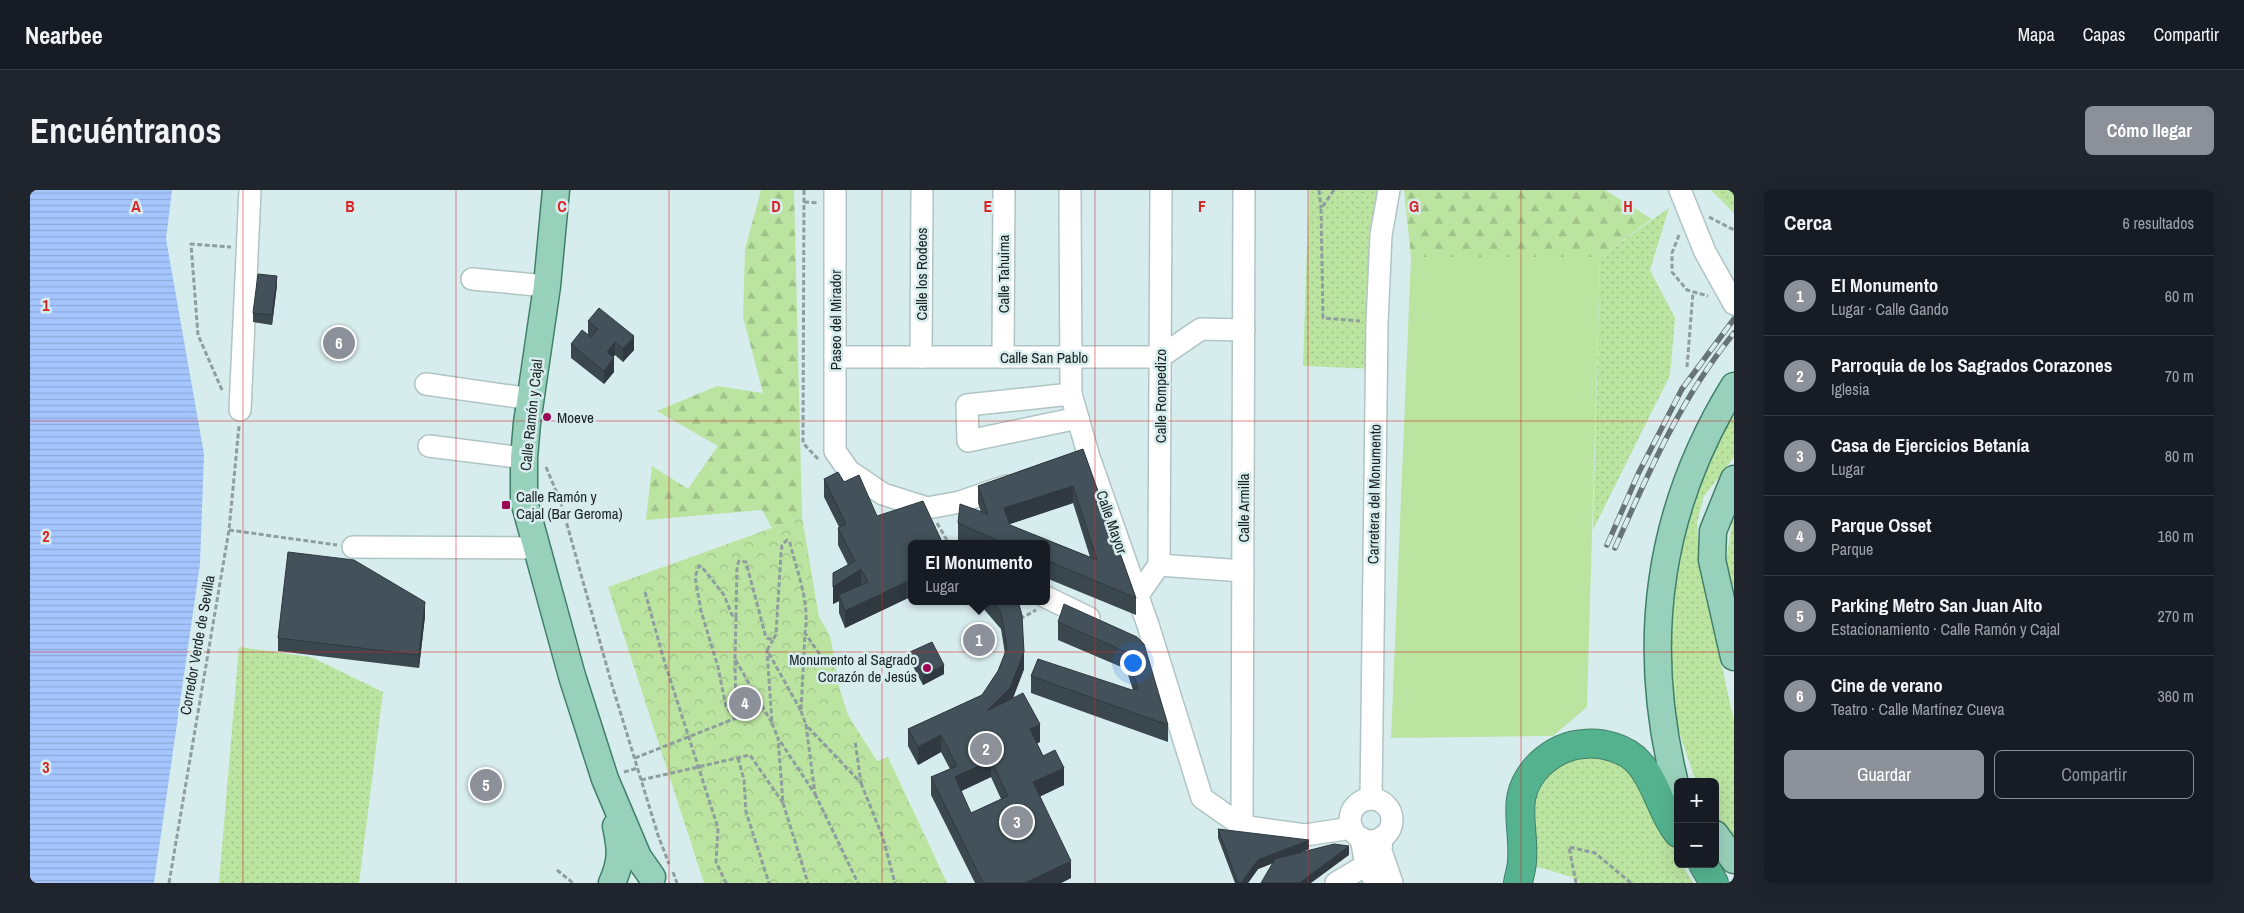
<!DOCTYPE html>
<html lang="es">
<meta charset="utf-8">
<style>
:root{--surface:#171b24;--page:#20242c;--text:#f1f3f6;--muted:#9ea1a6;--line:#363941;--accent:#8c9099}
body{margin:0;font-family:"Archivo Narrow",sans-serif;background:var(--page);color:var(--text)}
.controls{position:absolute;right:15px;bottom:15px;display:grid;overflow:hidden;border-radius:8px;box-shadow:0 5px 20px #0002}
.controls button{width:45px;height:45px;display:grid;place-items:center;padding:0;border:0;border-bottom:1px solid var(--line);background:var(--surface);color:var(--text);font:25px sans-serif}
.you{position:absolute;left:1102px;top:472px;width:18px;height:18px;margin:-12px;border:4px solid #fff;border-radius:50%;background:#1a73e8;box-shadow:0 0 0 8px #1a73e833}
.badge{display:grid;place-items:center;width:32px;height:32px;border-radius:50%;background:var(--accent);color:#fff;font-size:16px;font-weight:700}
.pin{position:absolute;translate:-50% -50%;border:2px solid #fff;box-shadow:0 1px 5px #0006}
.popup{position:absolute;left:878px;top:350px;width:142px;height:65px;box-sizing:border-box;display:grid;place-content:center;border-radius:8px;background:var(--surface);filter:drop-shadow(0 1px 4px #0005);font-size:16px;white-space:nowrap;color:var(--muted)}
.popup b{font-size:19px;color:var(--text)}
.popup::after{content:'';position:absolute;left:50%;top:100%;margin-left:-10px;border:10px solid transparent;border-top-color:var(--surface)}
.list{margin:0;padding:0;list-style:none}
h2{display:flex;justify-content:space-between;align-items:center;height:65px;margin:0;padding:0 20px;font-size:21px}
h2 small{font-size:16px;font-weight:400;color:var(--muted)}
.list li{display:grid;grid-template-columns:32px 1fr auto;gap:15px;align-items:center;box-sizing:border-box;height:80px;padding:0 20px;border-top:1px solid var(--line)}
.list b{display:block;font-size:19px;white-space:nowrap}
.list p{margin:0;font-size:16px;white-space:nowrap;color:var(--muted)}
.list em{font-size:16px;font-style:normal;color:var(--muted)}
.actions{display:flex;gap:10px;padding:15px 20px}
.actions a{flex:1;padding:11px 0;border:1px solid var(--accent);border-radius:8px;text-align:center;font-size:18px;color:var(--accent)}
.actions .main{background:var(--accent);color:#fff}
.map{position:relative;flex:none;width:1704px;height:693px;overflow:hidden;border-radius:8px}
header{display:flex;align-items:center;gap:30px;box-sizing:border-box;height:70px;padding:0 25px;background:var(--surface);border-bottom:1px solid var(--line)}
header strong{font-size:24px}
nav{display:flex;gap:28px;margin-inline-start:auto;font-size:18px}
.intro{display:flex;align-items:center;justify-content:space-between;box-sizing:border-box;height:120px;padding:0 30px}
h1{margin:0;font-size:35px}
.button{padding:12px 22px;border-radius:8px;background:var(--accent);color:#fff;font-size:18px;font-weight:700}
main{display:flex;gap:30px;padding:0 30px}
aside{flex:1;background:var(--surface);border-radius:8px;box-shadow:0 5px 20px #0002}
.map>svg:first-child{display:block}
.grass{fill:url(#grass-dots)}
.forest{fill:url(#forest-firs)}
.park{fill:url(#park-crowns)}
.pitch{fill:#bbe4a1}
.water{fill:url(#water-rules)}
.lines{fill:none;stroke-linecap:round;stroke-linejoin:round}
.minor-casing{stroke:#b0c4c4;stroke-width:24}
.major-casing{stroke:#408069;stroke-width:29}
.highway-casing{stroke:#408069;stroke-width:30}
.path{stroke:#8e9e9e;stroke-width:3;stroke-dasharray:5 2.5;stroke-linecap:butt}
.minor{stroke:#fff;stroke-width:21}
.major{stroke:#98d1bb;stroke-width:26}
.highway{stroke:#54b28e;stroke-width:28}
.rail-casing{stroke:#677475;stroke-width:5.5}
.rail{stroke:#d7eced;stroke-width:4;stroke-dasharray:11;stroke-linecap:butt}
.wall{fill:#3a474d;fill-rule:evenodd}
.shaded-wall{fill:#2f393f}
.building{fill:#43525a;stroke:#2f393f;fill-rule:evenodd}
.grid{fill:none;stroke:#d62828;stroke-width:1;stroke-opacity:0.55}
.poi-dot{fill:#9c0956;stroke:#d7eced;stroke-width:2}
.labels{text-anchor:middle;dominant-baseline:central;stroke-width:5;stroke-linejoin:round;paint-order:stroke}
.street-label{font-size:15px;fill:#1b2323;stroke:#d7eced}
.poi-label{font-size:15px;fill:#1b2323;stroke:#d7eced;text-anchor:start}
.grid-label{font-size:16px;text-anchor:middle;font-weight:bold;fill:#d62828;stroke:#d7eced;stroke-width:5;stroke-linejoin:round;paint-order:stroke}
</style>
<header>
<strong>Nearbee</strong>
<nav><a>Mapa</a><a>Capas</a><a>Compartir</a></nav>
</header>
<div class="intro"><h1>Encuéntranos</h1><a class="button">Cómo llegar</a></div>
<main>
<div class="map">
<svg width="1704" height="693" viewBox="0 0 1704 693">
<defs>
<pattern id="grass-dots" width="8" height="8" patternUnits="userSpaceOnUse" patternTransform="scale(1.25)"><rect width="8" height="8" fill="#bbe4a1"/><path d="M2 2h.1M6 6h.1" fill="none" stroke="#a0c38a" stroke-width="1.8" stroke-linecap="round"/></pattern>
<pattern id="forest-firs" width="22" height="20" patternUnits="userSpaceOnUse" patternTransform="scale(1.25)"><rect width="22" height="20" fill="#bbe4a1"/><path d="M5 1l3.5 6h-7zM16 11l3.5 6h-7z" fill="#a0c38a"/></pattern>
<pattern id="park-crowns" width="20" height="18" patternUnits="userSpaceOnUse" patternTransform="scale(1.25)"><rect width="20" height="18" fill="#bbe4a1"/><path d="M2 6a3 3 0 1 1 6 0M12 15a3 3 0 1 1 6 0" fill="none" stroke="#a0c38a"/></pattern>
<pattern id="water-rules" width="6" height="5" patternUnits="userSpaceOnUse" patternTransform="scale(1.25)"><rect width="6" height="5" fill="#a5c5fe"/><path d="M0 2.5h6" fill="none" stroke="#8da9d9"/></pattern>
</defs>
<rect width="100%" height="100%" fill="#d7eced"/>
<g class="grass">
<polygon points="1279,0 1356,0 1346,179 1273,176"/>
<polygon points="1681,0 1704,0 1704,23"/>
<polygon points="1639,18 1620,80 1645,128 1640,185 1563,340 1570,67"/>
<polygon points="1704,222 1704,267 1674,306 1667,333 1669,372 1704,531 1704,656 1685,628 1685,592 1666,592 1646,533 1638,487 1643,383 1664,304 1689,245"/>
<polygon points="1704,319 1704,403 1696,372"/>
<polygon points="209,457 281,467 353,502 329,693 189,693"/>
<polygon points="1546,563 1583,570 1609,591 1648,666 1648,674 1652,674 1663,693 1550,693 1545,688 1501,675 1500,598"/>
</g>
<g class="forest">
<polygon points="731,0 764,0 772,327 742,338 732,320 616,330 622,276 658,299 688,256 627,221 687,196 733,203 713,127 715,59"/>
<polygon points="1374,0 1575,0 1622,29 1570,67 1381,67"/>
</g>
<polygon class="park" points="772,327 789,427 800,446 810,500 818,525 847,571 858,567 917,693 674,693 578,397"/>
<polygon class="pitch" points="1381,67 1570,67 1557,517 1523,546 1361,548"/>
<polygon class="water" points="0,0 142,0 136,49 174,264 170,374 124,693 0,693"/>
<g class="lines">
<defs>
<g id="minor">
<polyline points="805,0 805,261 819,281 853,304 897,318 930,312 976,296"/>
<polyline points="1040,0 1041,204 1059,267 1118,435 1172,608 1212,636 1275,645 1322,638"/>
<polyline points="1650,0 1675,62 1704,114"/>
<polyline points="442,89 517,96"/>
<polyline points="805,167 1130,167 1171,139 1214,140"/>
<polyline points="891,167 892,0"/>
<polyline points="973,167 974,0"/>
<polyline points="396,194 501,209"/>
<polyline points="1041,204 937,215 938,251 1048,228"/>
<polyline points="210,220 220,0"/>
<polyline points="399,256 494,268"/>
<polyline points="323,357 506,358"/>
<polyline points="1129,375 1213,381"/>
<polyline points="1108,405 1129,375 1131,0"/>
<polyline points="1016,407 1059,428"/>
<polyline points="1341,609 1347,133 1351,45 1359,0"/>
<circle cx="1341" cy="630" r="21"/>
<polyline points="1212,636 1214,0"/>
<polyline points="1352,647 1351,661 1362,693"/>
<polyline points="1331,648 1336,675 1346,693"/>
<polyline points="1306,693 1336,675"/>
</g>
<g id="major">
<polyline points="526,0 517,96 497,233 494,268 494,311 542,486 575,589 608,667 622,687"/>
<polyline points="1704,289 1683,341 1682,370 1704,467"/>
<path d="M 1648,605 C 1609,460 1625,324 1704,196"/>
<polyline points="1685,644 1704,670"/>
<path d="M 582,693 C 592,671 591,659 586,636"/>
</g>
<g id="highway">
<polyline points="1673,674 1684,693"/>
<path d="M 1488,693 C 1489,686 1492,678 1492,671 C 1495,633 1478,606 1510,574 C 1523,562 1536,555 1554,554 C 1572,552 1596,558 1609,573 C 1627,593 1631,622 1648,643"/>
</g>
</defs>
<use href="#minor" class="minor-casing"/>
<use href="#major" class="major-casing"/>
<use href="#highway" class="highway-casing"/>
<g class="path">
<polyline points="774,0 773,253 788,269"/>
<polyline points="1289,0 1291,18"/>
<polyline points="1304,0 1291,19 1293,128 1330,131"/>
<polyline points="774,12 789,13"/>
<polyline points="1679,27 1704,40"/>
<polyline points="1649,45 1642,63 1642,82 1657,100 1678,106"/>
<polyline points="1657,177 1663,102"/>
<polyline points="192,200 168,145 161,54 201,57"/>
<polyline points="516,277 531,313 582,495 628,645 639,674"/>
<polyline points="907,333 919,354"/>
<polyline points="199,340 307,355"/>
<polyline points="615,402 633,467 688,638 686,672 696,693"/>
<polyline points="990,429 1006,420"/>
<polyline points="737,460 743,450"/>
<polyline points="705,469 706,427"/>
<polyline points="771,521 776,535"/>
<path d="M 706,528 L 696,517 L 688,477 L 671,421 L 665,387 L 669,376 L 672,377 L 694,405 L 702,425 L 706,427 L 707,376 L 709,371 L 716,372 L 735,444 L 737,448 L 743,450 L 746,444 L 751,363 L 752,355 L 757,350 L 760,353 C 767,382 780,412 775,443"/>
<polyline points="706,528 705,469 742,533 737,460 771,521 775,443 797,475"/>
<polyline points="742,533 748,548"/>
<polyline points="605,568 706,528"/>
<polyline points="708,568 714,590 716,622 739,693"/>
<polyline points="594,582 608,578"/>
<polyline points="611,590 720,565 753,613 748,548 785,604 776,535 831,593 825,551"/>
<polyline points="831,593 853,648 865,693"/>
<polyline points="785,604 828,693"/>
<polyline points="753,613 778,693"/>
<polyline points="527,680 543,693"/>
<polyline points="643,682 647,693"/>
<polyline points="139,693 199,340 209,236"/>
<polyline points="1546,693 1539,657 1565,663 1601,693"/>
</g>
<use href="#minor" class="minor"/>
<use href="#major" class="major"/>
<use href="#highway" class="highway"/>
<defs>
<g id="rail">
<polyline points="1577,355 1609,282 1652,199 1704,129"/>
<path d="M 1585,358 C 1618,283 1651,208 1704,143"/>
</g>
</defs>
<use href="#rail" class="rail-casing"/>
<use href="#rail" class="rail"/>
</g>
<g class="wall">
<polygon points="247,95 242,135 223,132 223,123"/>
<polygon points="558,131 604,160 593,172 585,165 583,167 584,182 574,194 541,168 541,154 561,147 558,145"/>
<path d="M 1053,259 L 1106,408 L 1106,425 L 1016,388 L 1016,354 L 935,354 L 928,351 L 928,333 L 951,322 L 948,313 L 948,296 ZM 1043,313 L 1060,367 L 980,335 L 980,334 Z"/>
<polygon points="794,289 814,292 847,326 882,354 882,408 876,409 815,438 809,423 809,411 803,414 803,383 818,375 808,355 808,338 809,337 794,307"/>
<path d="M 939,411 L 988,411 L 994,479 L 983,508 L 1010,552 L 1007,553 L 1013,566 L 1034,595 L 1010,606 L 1041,688 L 1031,693 L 945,693 L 901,605 L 901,587 L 920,579 L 911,562 L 888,575 L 878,556 L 878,539 L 952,505 L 968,481 L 975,464 L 971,439 L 952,417 ZM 961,587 L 971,609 L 941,623 L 931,601 Z"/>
<polygon points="395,426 389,478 248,461 248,448"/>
<polygon points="1028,432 1107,447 1138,535 1138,552 1001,503 1001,486 1102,500 1103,500 1096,479 1028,450"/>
<polygon points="880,462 914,484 893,495 880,471"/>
<polygon points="1188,639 1279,659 1266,664 1319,665 1243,673 1228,679 1218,693 1205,693 1188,648"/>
</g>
<g class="shaded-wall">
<polygon points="247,86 247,95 242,135 242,125"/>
<polygon points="604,146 604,160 593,172 593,159"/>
<polygon points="585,152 585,165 577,175 577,162"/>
<polygon points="584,168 584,182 574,194 574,181"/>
<polygon points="1043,296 1043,313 974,336 974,318"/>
<polygon points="831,379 831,397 809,405 809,411 803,414 803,397"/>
<polygon points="876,392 876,409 815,438 815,421"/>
<polygon points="395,412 395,426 389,478 389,465"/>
<polygon points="994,462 994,479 980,516 957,521"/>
<polygon points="914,475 914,484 893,495 893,486"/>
<polygon points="1010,534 1010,552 1000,557 1000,539"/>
<polygon points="911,545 911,562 888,575 888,557"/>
<polygon points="961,570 961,587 925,604 925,587"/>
<polygon points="1034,578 1034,595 1003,610 1003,592"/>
<polygon points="1279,650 1279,659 1228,679 1218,693 1211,693 1228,670"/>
<polygon points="1319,656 1319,665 1281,693 1269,693"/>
<polygon points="1041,671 1041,688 1031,693 995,693"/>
</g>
<g class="building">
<polygon points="228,84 247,86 242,125 223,123"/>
<polygon points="569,118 604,146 593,159 585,152 577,162 584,168 574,181 541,154 552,140 561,147 568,139 558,131"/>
<path d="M 1053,259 L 1106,408 L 1016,370 L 1016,354 L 976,354 L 928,333 L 930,314 L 958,324 L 948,296 ZM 1043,296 L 1067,370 L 980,335 L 974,318 Z"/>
<polygon points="808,282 814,292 829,285 847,326 893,311 913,354 882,354 882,391 876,392 815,421 809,405 838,392 831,379 803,397 803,383 825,371 808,338 816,334 794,289"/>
<polygon points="258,362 324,370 395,412 389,465 248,448"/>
<path d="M 962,411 L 988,411 L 992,425 L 994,462 L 980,498 L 957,521 L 993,503 L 1010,534 L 1000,539 L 1013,566 L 1025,560 L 1034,578 L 1003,592 L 1041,671 L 995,693 L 953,693 L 901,587 L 927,576 L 911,545 L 888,557 L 878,539 L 952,505 L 968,481 L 977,458 L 971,422 ZM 961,570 L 978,606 L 941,623 L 925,587 Z"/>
<polygon points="1034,414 1107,447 1114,454 1138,535 1001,486 1008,469 1102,500 1108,498 1096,462 1028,432"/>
<polygon points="902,452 914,475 893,486 880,462"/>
<polygon points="1188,639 1279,650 1228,670 1211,693 1208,693"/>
<polygon points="1304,654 1319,656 1269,693 1231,693 1245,669"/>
</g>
<path class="grid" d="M 213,0 L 213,693M 426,0 L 426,693M 639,0 L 639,693M 852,0 L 852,693M 1065,0 L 1065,693M 1278,0 L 1278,693M 1491,0 L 1491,693M 0,231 L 1704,231M 0,462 L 1704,462"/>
<g class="poi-dot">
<circle cx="517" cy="227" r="5"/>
<rect x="471" y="310" width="10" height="10" rx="2.5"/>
<circle cx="897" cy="478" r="5"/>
</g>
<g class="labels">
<g class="street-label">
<text transform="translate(891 84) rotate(-90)">Calle los Rodeos</text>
<text transform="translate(973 84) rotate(-90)">Calle Tahuima</text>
<text transform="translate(805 130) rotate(-90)">Paseo del Mirador</text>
<text x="1014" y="167">Calle San Pablo</text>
<text transform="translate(1130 206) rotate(-90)">Calle Rompedizo</text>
<text transform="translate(501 225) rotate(-84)">Calle Ramón y Cajal</text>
<text transform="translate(1344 304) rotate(-89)">Carretera del Monumento</text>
<text transform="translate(1213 318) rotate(-90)">Calle Armilla</text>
<text transform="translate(1082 332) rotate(71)">Calle Mayor</text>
<text transform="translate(167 455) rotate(-80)">Corredor Verde de Sevilla</text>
</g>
<g class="poi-label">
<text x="527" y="227">Moeve</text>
<text x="486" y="306">Calle Ramón y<tspan x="486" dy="17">Cajal (Bar Geroma)</tspan></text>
<text x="887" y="469" text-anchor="end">Monumento al Sagrado<tspan x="887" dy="17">Corazón de Jesús</tspan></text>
</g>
</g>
<g class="grid-label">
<text x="106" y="22">A</text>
<text x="320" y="22">B</text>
<text x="532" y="22">C</text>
<text x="746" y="22">D</text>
<text x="958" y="22">E</text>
<text x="1172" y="22">F</text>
<text x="1384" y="22">G</text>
<text x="1598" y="22">H</text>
<text x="16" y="121">1</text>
<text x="16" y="352">2</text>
<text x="16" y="583">3</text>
</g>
</svg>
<div class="controls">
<button>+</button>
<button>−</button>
</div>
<div class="you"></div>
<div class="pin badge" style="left:949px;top:450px">1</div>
<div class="popup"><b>El Monumento</b>Lugar</div>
<div class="pin badge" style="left:956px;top:559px">2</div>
<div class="pin badge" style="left:987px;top:632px">3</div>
<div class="pin badge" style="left:715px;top:513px">4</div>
<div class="pin badge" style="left:456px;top:595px">5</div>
<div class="pin badge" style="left:309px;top:153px">6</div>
</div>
<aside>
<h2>Cerca<small>6 resultados</small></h2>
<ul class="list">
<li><span class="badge">1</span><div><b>El Monumento</b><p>Lugar · Calle Gando</p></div><em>60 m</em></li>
<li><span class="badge">2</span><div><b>Parroquia de los Sagrados Corazones</b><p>Iglesia</p></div><em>70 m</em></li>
<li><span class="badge">3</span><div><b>Casa de Ejercicios Betanía</b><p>Lugar</p></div><em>80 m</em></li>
<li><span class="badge">4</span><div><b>Parque Osset</b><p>Parque</p></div><em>160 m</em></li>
<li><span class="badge">5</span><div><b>Parking Metro San Juan Alto</b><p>Estacionamiento · Calle Ramón y Cajal</p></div><em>270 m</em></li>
<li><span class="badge">6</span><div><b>Cine de verano</b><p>Teatro · Calle Martínez Cueva</p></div><em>360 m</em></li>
</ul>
<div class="actions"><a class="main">Guardar</a><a>Compartir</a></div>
</aside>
</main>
